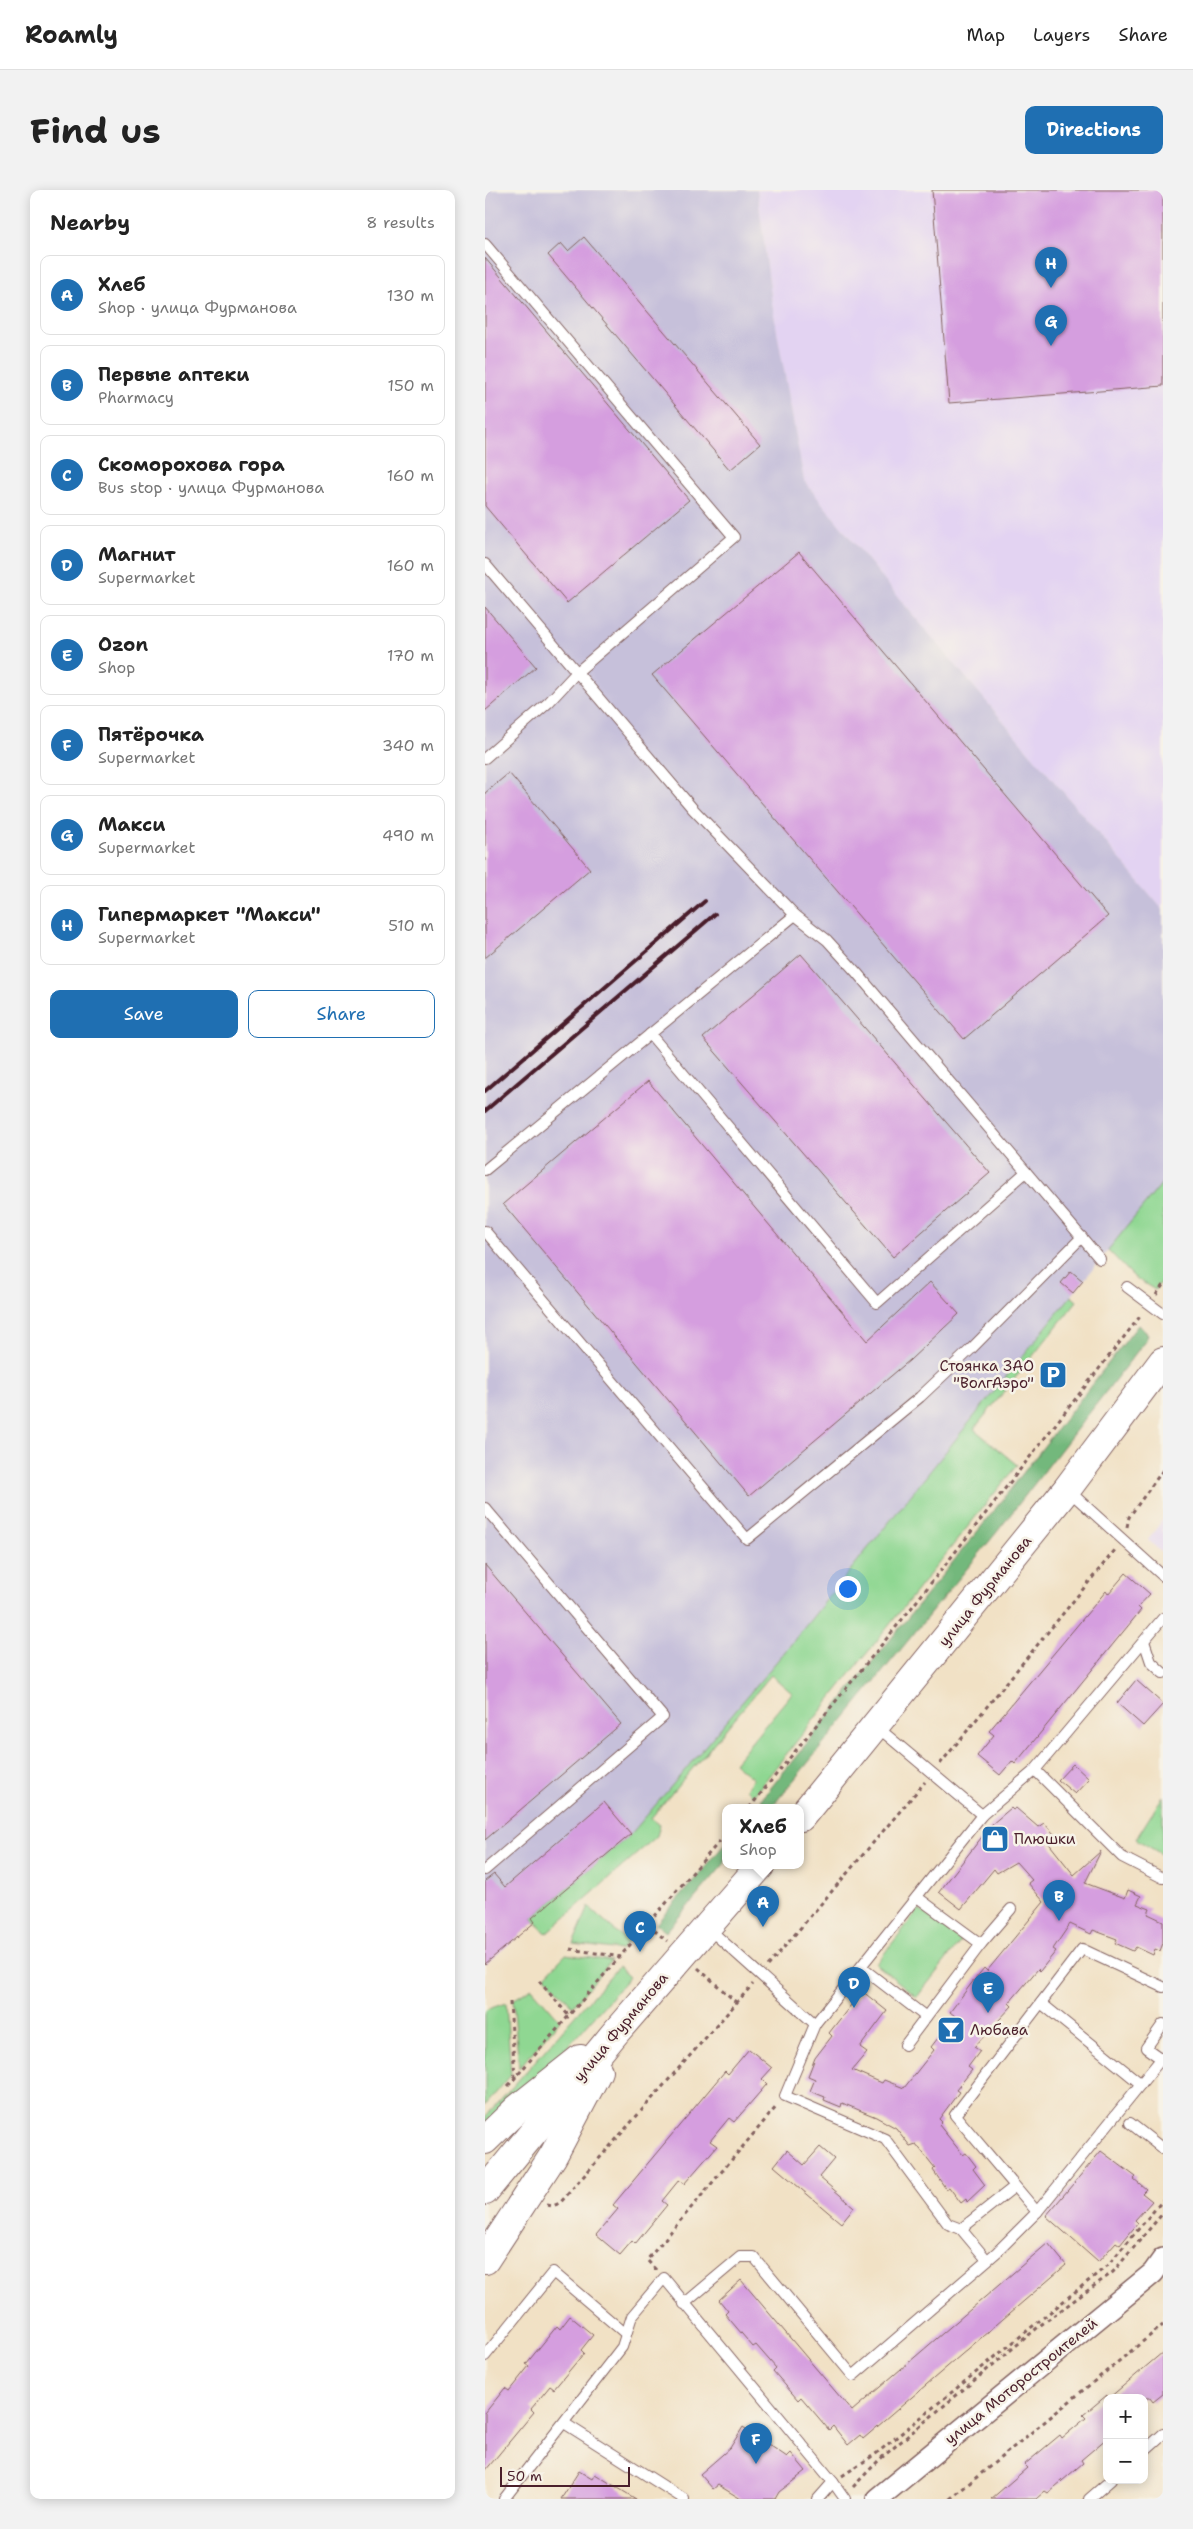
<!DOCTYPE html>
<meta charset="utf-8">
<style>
:root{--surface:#fff;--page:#f2f2f2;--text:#222;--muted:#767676;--line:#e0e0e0;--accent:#1f6fb2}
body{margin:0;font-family:"Shantell Sans",sans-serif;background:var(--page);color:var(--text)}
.controls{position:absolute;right:15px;bottom:15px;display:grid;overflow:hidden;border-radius:10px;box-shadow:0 2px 12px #0003}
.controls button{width:45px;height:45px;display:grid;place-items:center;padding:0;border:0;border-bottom:1px solid var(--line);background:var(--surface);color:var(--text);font:25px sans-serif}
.scale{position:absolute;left:15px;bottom:12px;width:130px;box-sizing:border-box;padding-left:5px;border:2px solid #4a1f2b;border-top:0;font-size:14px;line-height:18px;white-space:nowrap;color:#4a1f2b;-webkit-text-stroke:4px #f7f3e8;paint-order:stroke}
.you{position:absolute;left:362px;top:1398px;width:18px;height:18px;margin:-12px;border:4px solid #fff;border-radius:50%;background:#1a73e8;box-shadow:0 0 0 8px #1a73e833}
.badge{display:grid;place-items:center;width:32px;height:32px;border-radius:50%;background:var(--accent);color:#fff;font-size:16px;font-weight:700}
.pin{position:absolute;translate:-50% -41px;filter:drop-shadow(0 1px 2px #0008)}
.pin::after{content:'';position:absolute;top:26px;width:18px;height:15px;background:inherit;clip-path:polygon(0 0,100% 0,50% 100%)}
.popup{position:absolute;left:237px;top:1614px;width:82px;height:65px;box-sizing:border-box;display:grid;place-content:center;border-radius:10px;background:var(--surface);filter:drop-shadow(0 1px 4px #0005);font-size:16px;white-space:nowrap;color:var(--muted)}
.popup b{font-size:19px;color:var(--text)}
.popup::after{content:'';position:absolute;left:50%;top:100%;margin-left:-10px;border:10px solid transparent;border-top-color:var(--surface)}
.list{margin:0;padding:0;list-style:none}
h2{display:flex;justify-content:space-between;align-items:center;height:65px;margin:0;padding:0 20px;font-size:21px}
h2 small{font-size:16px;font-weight:400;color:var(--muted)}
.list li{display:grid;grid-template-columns:32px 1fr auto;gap:15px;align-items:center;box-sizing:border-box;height:80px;margin:0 10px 10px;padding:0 10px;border:1px solid var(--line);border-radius:10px}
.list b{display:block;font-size:19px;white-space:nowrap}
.list p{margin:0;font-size:16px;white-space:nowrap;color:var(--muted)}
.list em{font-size:16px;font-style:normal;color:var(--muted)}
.actions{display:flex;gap:10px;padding:15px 20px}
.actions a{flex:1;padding:11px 0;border:1px solid var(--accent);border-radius:10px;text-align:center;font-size:18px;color:var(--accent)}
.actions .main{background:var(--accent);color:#fff}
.map{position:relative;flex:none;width:678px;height:2309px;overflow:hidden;border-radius:10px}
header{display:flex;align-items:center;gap:30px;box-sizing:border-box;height:70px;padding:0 25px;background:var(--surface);border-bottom:1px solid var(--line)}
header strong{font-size:24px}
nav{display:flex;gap:28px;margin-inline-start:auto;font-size:18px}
.intro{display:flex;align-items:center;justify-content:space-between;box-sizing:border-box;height:120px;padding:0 30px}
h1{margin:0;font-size:35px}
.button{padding:12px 22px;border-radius:10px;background:var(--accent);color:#fff;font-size:18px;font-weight:700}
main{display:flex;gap:30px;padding:0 30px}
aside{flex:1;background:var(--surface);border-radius:10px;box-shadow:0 2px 12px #0003}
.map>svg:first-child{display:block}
.built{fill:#e3d3f2}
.industrial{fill:#c6c0da}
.green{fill:#8fd792;stroke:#6c7b5e}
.forest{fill:#73b87c;stroke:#5e6c54}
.building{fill:#d59edf}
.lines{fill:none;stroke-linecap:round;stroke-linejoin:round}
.lane-casing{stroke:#846361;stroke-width:12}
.street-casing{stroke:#846361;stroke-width:24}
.secondary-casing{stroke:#846361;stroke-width:30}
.path{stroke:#846361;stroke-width:3;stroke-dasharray:4 4;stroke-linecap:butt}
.lane{stroke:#fff;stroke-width:10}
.street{stroke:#fff;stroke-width:21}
.secondary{stroke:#fff;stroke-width:28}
.rail{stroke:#4a1f2b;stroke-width:4}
.labels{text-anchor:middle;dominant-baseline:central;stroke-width:5;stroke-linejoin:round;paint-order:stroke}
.poi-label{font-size:15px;fill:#4a1f2b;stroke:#f7f3e8;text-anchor:start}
.street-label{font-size:15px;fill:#4a1f2b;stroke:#f7f3e8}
</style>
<header>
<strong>Roamly</strong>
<nav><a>Map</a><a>Layers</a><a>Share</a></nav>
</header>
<div class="intro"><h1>Find us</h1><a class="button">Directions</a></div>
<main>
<aside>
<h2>Nearby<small>8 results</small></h2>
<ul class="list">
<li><span class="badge">A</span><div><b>Хлеб</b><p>Shop · улица Фурманова</p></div><em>130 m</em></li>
<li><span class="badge">B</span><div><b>Первые аптеки</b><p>Pharmacy</p></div><em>150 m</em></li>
<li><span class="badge">C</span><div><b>Скоморохова гора</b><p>Bus stop · улица Фурманова</p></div><em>160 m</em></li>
<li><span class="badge">D</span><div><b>Магнит</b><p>Supermarket</p></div><em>160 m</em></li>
<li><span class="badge">E</span><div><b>Ozon</b><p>Shop</p></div><em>170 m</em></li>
<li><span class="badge">F</span><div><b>Пятёрочка</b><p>Supermarket</p></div><em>340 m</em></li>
<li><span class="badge">G</span><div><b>Макси</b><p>Supermarket</p></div><em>490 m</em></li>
<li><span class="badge">H</span><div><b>Гипермаркет &quot;Макси&quot;</b><p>Supermarket</p></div><em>510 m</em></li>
</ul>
<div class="actions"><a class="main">Save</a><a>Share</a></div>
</aside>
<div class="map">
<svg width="678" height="2309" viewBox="0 0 678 2309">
<rect width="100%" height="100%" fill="#f7f3e8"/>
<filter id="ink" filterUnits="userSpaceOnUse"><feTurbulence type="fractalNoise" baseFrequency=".02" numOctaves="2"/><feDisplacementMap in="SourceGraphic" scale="10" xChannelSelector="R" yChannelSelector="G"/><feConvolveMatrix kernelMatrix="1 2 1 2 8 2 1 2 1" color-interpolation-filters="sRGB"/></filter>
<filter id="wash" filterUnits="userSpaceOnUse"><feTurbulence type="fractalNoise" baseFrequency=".0096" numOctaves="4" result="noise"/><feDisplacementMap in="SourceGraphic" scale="20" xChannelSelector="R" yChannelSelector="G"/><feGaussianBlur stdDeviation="1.12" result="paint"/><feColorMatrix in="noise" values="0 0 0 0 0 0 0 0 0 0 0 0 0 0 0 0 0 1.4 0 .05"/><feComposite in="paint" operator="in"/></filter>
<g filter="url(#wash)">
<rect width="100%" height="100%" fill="#f1e1c5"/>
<g class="built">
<polygon points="272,0 678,0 678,720 417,412 319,291 287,114"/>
<polygon points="678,1329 678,1364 663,1350"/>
</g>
<polygon class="industrial" points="0,0 272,0 287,114 319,291 417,412 678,720 678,992 302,1459 146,1644 48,1728 50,1732 0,1774"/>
<g class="green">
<polygon points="678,992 678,1089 670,1100 649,1087 623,1060"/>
<polygon points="586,1106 592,1111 489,1239 532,1275 268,1606 261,1599 268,1589 249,1573 307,1503 286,1485 166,1628 175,1635 172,1646 61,1744 47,1728 146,1644 302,1459"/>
<polygon points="678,1606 678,1665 651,1649"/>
<polygon points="104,1717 143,1752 136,1760 88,1754"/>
<polygon points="434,1719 476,1751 432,1807 391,1774"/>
<polygon points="81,1764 126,1771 88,1816 60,1786"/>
<polygon points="133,1777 144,1787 78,1862 0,1940 0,1928"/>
<polygon points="47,1798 75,1830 34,1878 28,1810"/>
<polygon points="21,1813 26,1885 0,1916 0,1820"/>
</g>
<g class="forest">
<polygon points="653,1135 663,1144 661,1150 512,1342 286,1618 276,1610 500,1332"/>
<polygon points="240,1654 240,1673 181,1742 171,1734"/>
</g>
<g id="blocks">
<g class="building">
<polygon points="447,0 678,0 678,196 464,213"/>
<polygon points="99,47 275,254 245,280 63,65 76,53 83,61"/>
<polygon points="0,68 204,310 82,413 0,316"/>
<polygon points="314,362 623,726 479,849 167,485"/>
<polygon points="0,417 51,477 0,521"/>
<polygon points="24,583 105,679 0,768 0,603"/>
<polygon points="316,764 505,983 408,1067 218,848"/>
<polygon points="163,891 382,1151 445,1092 474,1124 425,1170 264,1306 18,1014"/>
<polygon points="586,1081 598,1091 588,1103 576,1093"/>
<polygon points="0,1375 136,1534 0,1650"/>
<polygon points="641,1383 665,1404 653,1417 656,1420 530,1574 527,1571 515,1585 492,1566 509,1545 504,1541 621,1401 623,1404"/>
<polygon points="651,1490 678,1514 658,1536 632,1513"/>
<polygon points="588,1574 604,1589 590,1604 573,1590"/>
<polygon points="119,1612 146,1644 47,1728 50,1732 0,1774 0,1691 9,1684 20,1697"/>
<polygon points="526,1618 528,1620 531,1618 553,1637 559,1633 569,1644 562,1651 589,1685 616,1661 600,1693 640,1708 643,1700 656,1706 652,1714 665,1719 663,1724 678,1731 678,1753 675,1761 670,1759 668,1765 651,1757 648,1761 630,1753 632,1749 608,1740 606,1744 585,1734 568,1759 571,1761 555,1781 553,1779 524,1813 527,1816 489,1857 495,1861 483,1877 487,1880 471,1900 474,1902 454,1929 457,1932 454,1935 478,1965 481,1963 491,1976 488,1979 500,1995 482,2012 481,2009 476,2013 464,1997 461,1999 448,1980 450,1978 431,1954 425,1956 411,1938 391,1927 357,1913 356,1917 339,1910 340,1907 325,1901 330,1889 323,1886 330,1868 347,1846 344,1843 377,1801 402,1821 375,1857 382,1862 367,1880 397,1893 399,1890 419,1898 449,1860 446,1857 470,1826 465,1822 486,1794 499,1778 502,1781 559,1712 543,1693 547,1690 531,1672 512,1683 509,1679 476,1719 454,1702 507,1634"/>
<polygon points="264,1859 287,1878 277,1889 282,1894 249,1932 244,1928 225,1951 232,1956 199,1994 194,1990 177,2011 182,2015 150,2054 147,2051 135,2065 111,2045 133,2019 128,2015 240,1881 243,1884"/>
<polygon points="335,1957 349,1969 334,1987 369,2017 356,2033 289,1976 302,1960 319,1975"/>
<polygon points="616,1961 651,1987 649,1989 661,1999 657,2003 667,2011 650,2030 653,2033 635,2055 631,2052 613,2072 561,2026"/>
<polygon points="563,2053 581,2075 378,2249 375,2245 363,2255 348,2236 344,2240 316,2207 313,2210 288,2181 291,2178 271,2155 268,2157 240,2124 243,2121 234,2110 256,2090 367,2221"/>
<polygon points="85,2126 108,2145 96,2160 99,2163 69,2199 65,2196 46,2219 49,2222 0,2281 0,2223 20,2198 24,2201 44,2176 41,2174 72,2136 75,2139"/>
<polygon points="678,2162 678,2204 668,2212 665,2208 624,2208"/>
<polygon points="622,2205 622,2248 596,2270 598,2273 563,2303 560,2301 551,2309 506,2309 542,2278 539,2275 575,2245 577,2248 601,2228 598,2225"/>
<polygon points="258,2237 302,2267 306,2263 321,2281 294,2302 290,2309 256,2309 233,2295 228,2299 215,2284 245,2258"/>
<polygon points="94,2281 107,2289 110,2284 151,2309 76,2309"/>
</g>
</g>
</g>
<g filter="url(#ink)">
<use href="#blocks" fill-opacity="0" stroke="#846361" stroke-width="1"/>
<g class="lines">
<defs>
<g id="lane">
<polyline points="0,54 249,347 91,483 64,512 0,568"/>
<polyline points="0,374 208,619 310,725 342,750 372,783 615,1069"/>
<polyline points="165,844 392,1113 541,982"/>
<polyline points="0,980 310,725"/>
<polyline points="0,1041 262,1349 435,1207 486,1159 597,1047"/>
<polyline points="642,1097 678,1124"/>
<polyline points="583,1300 678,1386"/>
<polyline points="0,1318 178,1527 0,1680"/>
<polyline points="659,1451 666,1472 678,1483"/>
<polyline points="391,1536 497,1625"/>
<polyline points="550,1580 637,1667 678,1688"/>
<polyline points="432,1707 496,1754"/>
<polyline points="223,1738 330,1834"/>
<polyline points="376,1777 441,1827"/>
<polyline points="556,1813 656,1894"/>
<polyline points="678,1834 661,1858 678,1870"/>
<polyline points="420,1855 496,1754 526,1719"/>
<polyline points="645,1933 678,1959"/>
<polyline points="529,1997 476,2039 463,2034 400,1949 300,1906 330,1834 497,1625 550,1580 678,1428"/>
<polyline points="552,2022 470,1925 597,1759 678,1797"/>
<polyline points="476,2039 502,2070"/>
<polyline points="199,2114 255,2067 269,2067 368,2186 512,2062 552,2022 676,1869"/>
<polyline points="0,2166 68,2082 141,2144"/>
<polyline points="79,2233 199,2309"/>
<polyline points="659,2261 678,2244"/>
<polyline points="19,2309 137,2157 147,2126 179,2088 348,2292 360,2309"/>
<polyline points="333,2309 348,2292"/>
<polyline points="604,2309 626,2290"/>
</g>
<polyline id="street" points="392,2309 668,2083 678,2069"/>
<g id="secondary">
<polyline points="316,1627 582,1299 678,1171"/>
<polyline points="0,1950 32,1919 95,1869"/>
<polyline points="0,2001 130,1843 275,1676"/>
<polyline points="0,2070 68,1966 113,1881"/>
</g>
</defs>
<use href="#lane" class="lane-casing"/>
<use href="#street" class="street-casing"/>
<use href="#secondary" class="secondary-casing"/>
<g class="path">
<polyline points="671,1105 678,1095"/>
<polyline points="642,1337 644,1327 678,1280"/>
<polyline points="455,1574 630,1360"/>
<polyline points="264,1618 424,1421 657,1124"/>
<polyline points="163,1735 182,1751"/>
<polyline points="85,1759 136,1767"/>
<polyline points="283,1776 440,1592"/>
<polyline points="213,1778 252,1813"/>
<polyline points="54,1791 84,1826"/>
<polyline points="25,1812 30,1888"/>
<polyline points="23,1896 240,1645"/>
<polyline points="62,2015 68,2016 75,2013 268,1794"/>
<polyline points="171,2080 162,2070 292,1916"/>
<polyline points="357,2286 392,2263 623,2075 678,2010"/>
<polyline points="368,2297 395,2269 557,2134 628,2082 678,2023"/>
<polyline points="465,2309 678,2135"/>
</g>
<use href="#lane" class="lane"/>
<use href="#street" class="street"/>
<use href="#secondary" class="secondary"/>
<g class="rail">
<polyline points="0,901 220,711"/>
<polyline points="0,921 230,724"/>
</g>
</g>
</g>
<defs>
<symbol id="parking-square" viewBox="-11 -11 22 22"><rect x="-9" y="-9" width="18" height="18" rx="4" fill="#1f6fb2" stroke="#f7f3e8"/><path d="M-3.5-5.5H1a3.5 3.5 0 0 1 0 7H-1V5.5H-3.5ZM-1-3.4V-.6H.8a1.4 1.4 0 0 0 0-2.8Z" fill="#fff"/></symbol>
<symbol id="shop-square" viewBox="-11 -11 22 22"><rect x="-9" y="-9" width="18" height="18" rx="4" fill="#1f6fb2" stroke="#f7f3e8"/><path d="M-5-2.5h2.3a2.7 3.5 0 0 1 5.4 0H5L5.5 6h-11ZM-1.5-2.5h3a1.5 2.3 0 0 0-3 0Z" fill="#fff"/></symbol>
<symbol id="bar-square" viewBox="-11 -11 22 22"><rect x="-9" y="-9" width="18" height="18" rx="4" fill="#1f6fb2" stroke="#f7f3e8"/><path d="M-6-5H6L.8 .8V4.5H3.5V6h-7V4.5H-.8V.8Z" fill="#fff"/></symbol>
</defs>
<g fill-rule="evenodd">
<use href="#parking-square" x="552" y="1169" width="32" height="32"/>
<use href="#shop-square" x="494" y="1633" width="32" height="32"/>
<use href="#bar-square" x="450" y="1824" width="32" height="32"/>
</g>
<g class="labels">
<g class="poi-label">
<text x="549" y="1176" text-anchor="end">Стоянка ЗАО<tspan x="549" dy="17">"ВолгАэро"</tspan></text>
<text x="529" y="1649">Плюшки</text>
<text x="485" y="1840">Любава</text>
</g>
<g class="street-label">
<text transform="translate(500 1401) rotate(-51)">улица Фурманова</text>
<text transform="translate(136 1837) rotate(-50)">улица Фурманова</text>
<text transform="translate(536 2191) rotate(-39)">улица Моторостроителей</text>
</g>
</g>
</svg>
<div class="controls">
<button>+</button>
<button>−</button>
</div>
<div class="scale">50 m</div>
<div class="you"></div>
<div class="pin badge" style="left:278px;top:1737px">A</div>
<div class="popup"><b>Хлеб</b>Shop</div>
<div class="pin badge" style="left:574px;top:1731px">B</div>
<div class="pin badge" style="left:155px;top:1762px">C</div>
<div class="pin badge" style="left:369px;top:1818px">D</div>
<div class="pin badge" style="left:503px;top:1823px">E</div>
<div class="pin badge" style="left:271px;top:2274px">F</div>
<div class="pin badge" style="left:566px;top:156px">G</div>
<div class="pin badge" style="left:566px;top:98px">H</div>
</div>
</main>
